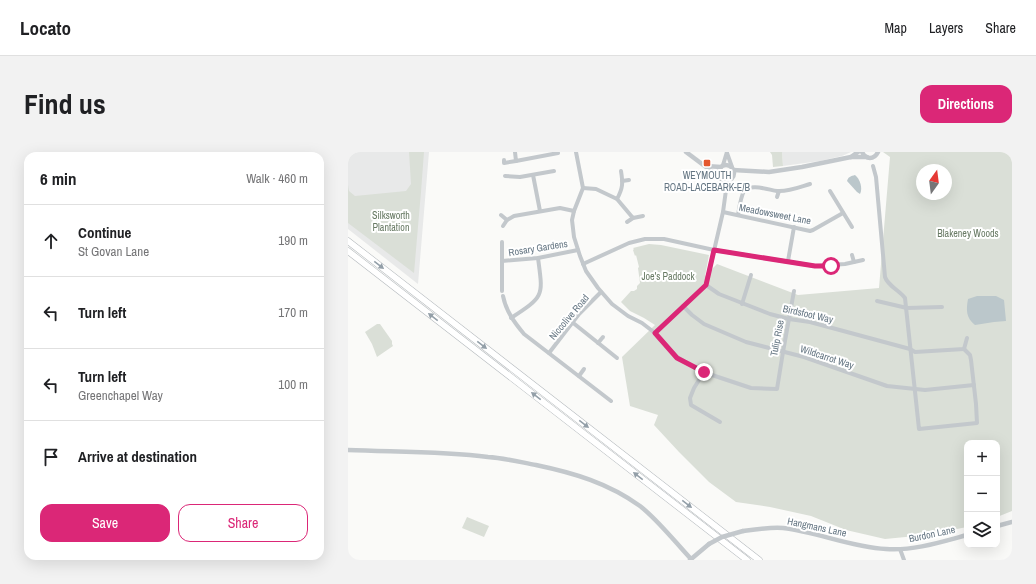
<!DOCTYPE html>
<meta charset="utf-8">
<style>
:root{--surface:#fff;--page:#f2f2f2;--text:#202124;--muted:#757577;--line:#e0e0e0;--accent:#db2777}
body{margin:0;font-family:"Archivo Narrow",sans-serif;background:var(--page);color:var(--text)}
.controls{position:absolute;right:12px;bottom:12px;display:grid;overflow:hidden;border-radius:8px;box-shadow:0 4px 16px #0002}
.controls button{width:36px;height:36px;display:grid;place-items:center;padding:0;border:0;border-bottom:1px solid var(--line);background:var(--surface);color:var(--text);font:20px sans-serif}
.compass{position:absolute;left:568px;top:12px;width:36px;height:36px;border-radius:50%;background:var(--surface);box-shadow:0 4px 16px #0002;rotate:14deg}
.stop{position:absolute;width:12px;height:12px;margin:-9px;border:3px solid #db2777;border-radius:50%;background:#fff}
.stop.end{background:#db2777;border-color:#fff;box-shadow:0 1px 4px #0008}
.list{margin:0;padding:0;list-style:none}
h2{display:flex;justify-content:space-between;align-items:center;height:52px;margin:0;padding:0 16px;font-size:17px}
h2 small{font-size:13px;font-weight:400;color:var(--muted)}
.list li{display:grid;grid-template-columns:26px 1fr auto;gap:12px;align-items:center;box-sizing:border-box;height:72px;padding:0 16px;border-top:1px solid var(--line)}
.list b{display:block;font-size:15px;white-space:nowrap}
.list p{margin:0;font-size:13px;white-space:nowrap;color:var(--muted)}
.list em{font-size:13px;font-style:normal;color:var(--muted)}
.actions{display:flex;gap:8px;padding:12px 16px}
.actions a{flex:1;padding:9px 0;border:1px solid var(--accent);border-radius:12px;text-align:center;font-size:14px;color:var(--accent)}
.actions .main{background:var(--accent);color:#fff}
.icon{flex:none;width:22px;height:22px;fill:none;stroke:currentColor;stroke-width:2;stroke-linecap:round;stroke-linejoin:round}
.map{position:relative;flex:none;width:664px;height:408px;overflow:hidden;border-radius:12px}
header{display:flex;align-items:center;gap:24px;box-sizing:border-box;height:56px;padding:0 20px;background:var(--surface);border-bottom:1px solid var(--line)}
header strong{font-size:19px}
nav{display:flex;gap:22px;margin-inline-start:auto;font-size:14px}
.intro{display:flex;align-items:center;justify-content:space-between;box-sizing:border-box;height:96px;padding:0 24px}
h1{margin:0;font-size:28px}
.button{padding:10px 18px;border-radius:12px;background:var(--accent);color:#fff;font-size:14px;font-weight:700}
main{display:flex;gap:24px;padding:0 24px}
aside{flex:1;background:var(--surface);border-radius:12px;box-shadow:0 4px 16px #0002}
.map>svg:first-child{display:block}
.built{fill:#e8e9e9}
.green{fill:#dadfd7;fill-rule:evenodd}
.water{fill:#bbc7cb}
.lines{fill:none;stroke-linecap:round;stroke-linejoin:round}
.trunk-casing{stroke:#b4b9bd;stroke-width:7}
.minor{stroke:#c3c8cc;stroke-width:4}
.tertiary{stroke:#c3c8cc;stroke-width:4.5}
.trunk{stroke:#fff;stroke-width:6}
.tertiary-bridge{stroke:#c3c8cc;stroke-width:4.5}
.oneway{fill:#939fa8}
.route{stroke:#db2777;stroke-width:5}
.poi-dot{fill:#e4572e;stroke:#fff;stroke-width:1.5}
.labels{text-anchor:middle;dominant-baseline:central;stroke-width:4;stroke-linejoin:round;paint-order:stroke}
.poi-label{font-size:10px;fill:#657683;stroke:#fff}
.street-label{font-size:10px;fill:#657683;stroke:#fff}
.park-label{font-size:10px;fill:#687a64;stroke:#fff}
</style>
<header>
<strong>Locato</strong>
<nav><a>Map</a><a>Layers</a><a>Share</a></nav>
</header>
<div class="intro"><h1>Find us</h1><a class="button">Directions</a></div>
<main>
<aside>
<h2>6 min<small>Walk · 460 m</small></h2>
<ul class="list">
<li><svg class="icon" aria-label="ahead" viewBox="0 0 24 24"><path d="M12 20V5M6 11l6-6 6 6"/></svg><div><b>Continue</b><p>St Govan Lane</p></div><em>190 m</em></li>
<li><svg class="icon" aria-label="left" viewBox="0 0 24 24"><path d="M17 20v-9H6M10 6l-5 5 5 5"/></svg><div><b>Turn left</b></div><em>170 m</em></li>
<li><svg class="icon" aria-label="left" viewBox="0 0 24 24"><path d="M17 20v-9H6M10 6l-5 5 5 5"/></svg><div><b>Turn left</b><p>Greenchapel Way</p></div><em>100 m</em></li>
<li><svg class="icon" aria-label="arrive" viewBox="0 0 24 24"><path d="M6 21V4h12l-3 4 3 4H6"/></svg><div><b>Arrive at destination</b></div></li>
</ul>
<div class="actions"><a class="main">Save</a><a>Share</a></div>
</aside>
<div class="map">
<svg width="664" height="408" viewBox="0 0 664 408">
<rect width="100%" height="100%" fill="#fafaf8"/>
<g class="built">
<polygon points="0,0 81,0 70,132 0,77"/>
<polygon points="434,0 503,0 494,4 472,9 435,14"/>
</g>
<g class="green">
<polygon points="61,0 76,0 73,40 66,121 0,71 0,33 1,39 7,44 58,39 63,32"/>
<polygon points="422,0 434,0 435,14 425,15 424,3"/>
<path d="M 535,0 L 664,0 L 664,359 L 649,365 L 649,291 L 619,291 L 619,375 L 578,383 L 537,387 L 498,378 L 463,364 L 422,355 L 388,350 L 361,330 L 331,300 L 306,273 L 310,263 L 282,254 L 274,205 L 307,173 L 296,166 L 282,159 L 273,150 L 283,139 L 286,139 L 289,137 L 289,134 L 292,131 L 290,116 L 291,115 L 288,103 L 287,104 L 285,98 L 286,97 L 285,96 L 301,92 L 313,93 L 361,103 L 357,124 L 369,112 L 450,143 L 531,136 L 542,5 ZM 574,18 L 598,18 L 598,42 L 574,42 Z"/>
<polygon points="29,172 32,172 44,189 44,192 45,194 29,205 24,192 17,180"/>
<polygon points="119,365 141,374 136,385 114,376"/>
</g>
<g class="water">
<path d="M 507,23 C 512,27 515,36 512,42 L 509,40 L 499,29 C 500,25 503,24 507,23 Z"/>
<path d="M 629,144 L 648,144 L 656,148 L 658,169 L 646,170 L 627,173 C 618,166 618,158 620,147 Z"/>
</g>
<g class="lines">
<defs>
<g id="trunk">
<polyline points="0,89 411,408"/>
<polyline points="0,99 399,408"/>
</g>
</defs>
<use href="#trunk" class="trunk-casing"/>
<g class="minor">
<polyline points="167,0 168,9 210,1"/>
<polyline points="228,0 235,36 226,59 224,68 226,85 232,104 238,119 250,136 264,152 280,164 294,171 307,181 329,205 352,219 403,236 429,237 435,200 446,139"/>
<polyline points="379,1 384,15"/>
<polyline points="156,8 156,11 168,9"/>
<polyline points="375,13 379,0"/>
<path d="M 525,14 L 528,25 L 537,125 C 540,134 551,138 557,146 L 571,277 L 629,271 L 628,252 L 623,208 L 622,203 L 616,197"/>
<polyline points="185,23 192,59"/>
<polyline points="157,24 172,25 206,19"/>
<polyline points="374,28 378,38"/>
<polyline points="274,29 281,28"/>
<polyline points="235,36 248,37 269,47 285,66 295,64"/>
<polyline points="482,39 504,75"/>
<polyline points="429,45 431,39"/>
<path d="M 269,47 C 275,36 275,31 273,19"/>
<polyline points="375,60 462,79 465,78 495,61"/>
<polyline points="153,63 159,68 166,64 212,56 226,59"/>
<path d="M 390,63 C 391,57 393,44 396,39 C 402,31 421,38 429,39 C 440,40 452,35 462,32"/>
<polyline points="279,70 285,66"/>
<polyline points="155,74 159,68"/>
<polyline points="154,90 154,139"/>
<polyline points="504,103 506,110"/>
<polyline points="154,109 190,106 230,98"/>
<polyline points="440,109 446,75"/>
<polyline points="235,112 281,91 297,87 316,87 366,98 467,114 497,112 515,108"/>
<polyline points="358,133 371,142 422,162 441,167 462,170 562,197 567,200 616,197 619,186"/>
<path d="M 155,144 C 158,159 166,170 176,182 L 263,249"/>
<polyline points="529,149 559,156 594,155"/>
<polyline points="394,152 403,123"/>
<polyline points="335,154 344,163 356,172 398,190 456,205 539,234 577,238 626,233"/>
<path d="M 163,166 C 197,144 195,144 190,106"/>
<polyline points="224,170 269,206"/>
<polyline points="307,181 358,133 375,60 378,38 382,28"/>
<polyline points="250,191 255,185"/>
<polyline points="201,201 231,162 253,140"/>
<polyline points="356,220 346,236 342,246 343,253 372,270"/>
<polyline points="231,224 236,217"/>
<polyline points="552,397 556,408"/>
</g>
<g class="tertiary">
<polyline points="338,0 370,24"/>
<path d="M 514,0 C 518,8 526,8 530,0"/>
<polyline points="503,5 510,0"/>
<circle cx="378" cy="21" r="8"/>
<polyline points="358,14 373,15"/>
<polyline points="385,18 421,20 454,15 503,5 519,5"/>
<path d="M 0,298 C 47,300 94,299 140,305 C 156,306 172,310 188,313 C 226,321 260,331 292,354 C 310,368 327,390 343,407"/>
<polyline points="649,374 664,370"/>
<path d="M 395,379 C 409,377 422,375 435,376 C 470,380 502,395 538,397 C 565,399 593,390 619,383"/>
<polyline points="342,408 361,392"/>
</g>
<use href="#trunk" class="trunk"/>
<polyline class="tertiary-bridge" points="361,392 374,385 395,379"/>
</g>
<defs><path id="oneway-solid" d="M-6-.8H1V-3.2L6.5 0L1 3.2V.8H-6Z"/></defs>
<g class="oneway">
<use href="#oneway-solid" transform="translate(31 113) rotate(38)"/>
<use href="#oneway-solid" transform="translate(85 165) rotate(-142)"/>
<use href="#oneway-solid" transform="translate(134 193) rotate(38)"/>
<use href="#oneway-solid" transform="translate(188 244) rotate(-142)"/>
<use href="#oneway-solid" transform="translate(236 272) rotate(38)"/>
<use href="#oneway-solid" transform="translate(290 324) rotate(-142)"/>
<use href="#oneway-solid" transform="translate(339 352) rotate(38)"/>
</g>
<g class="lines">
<polyline class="route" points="356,220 329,206 307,181 358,133 366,98 467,114 483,114"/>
</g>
<rect class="poi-dot" x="355" y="7" width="8" height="8" rx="2"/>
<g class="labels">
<g class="poi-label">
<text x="359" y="23">WEYMOUTH<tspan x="359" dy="12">ROAD-LACEBARK-E/B</tspan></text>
</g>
<g class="street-label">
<text transform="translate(427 62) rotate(11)">Meadowsweet Lane</text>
<text transform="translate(190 96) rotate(-9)">Rosary Gardens</text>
<text transform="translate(460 162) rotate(13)">Birdsfoot Way</text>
<text transform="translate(221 165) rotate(-50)">Niccolive Road</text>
<text transform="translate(429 186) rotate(-79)">Tulip Rise</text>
<text transform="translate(479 205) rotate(18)">Wildcarrot Way</text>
<text transform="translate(469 375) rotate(12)">Hangmans Lane</text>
<text transform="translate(584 382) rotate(-12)">Burdon Lane</text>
</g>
<g class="park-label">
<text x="43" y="63">Silksworth<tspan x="43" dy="12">Plantation</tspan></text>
<text x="620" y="81">Blakeney Woods</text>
<text x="320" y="124">Joe's Paddock</text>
</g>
</g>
</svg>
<div class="controls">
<button>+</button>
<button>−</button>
<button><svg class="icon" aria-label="layers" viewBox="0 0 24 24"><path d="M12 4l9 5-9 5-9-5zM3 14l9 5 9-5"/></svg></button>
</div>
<svg class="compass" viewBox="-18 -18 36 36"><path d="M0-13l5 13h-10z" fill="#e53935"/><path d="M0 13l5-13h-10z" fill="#757577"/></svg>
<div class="stop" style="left:483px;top:114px"></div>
<div class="stop end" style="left:356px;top:220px"></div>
</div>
</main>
